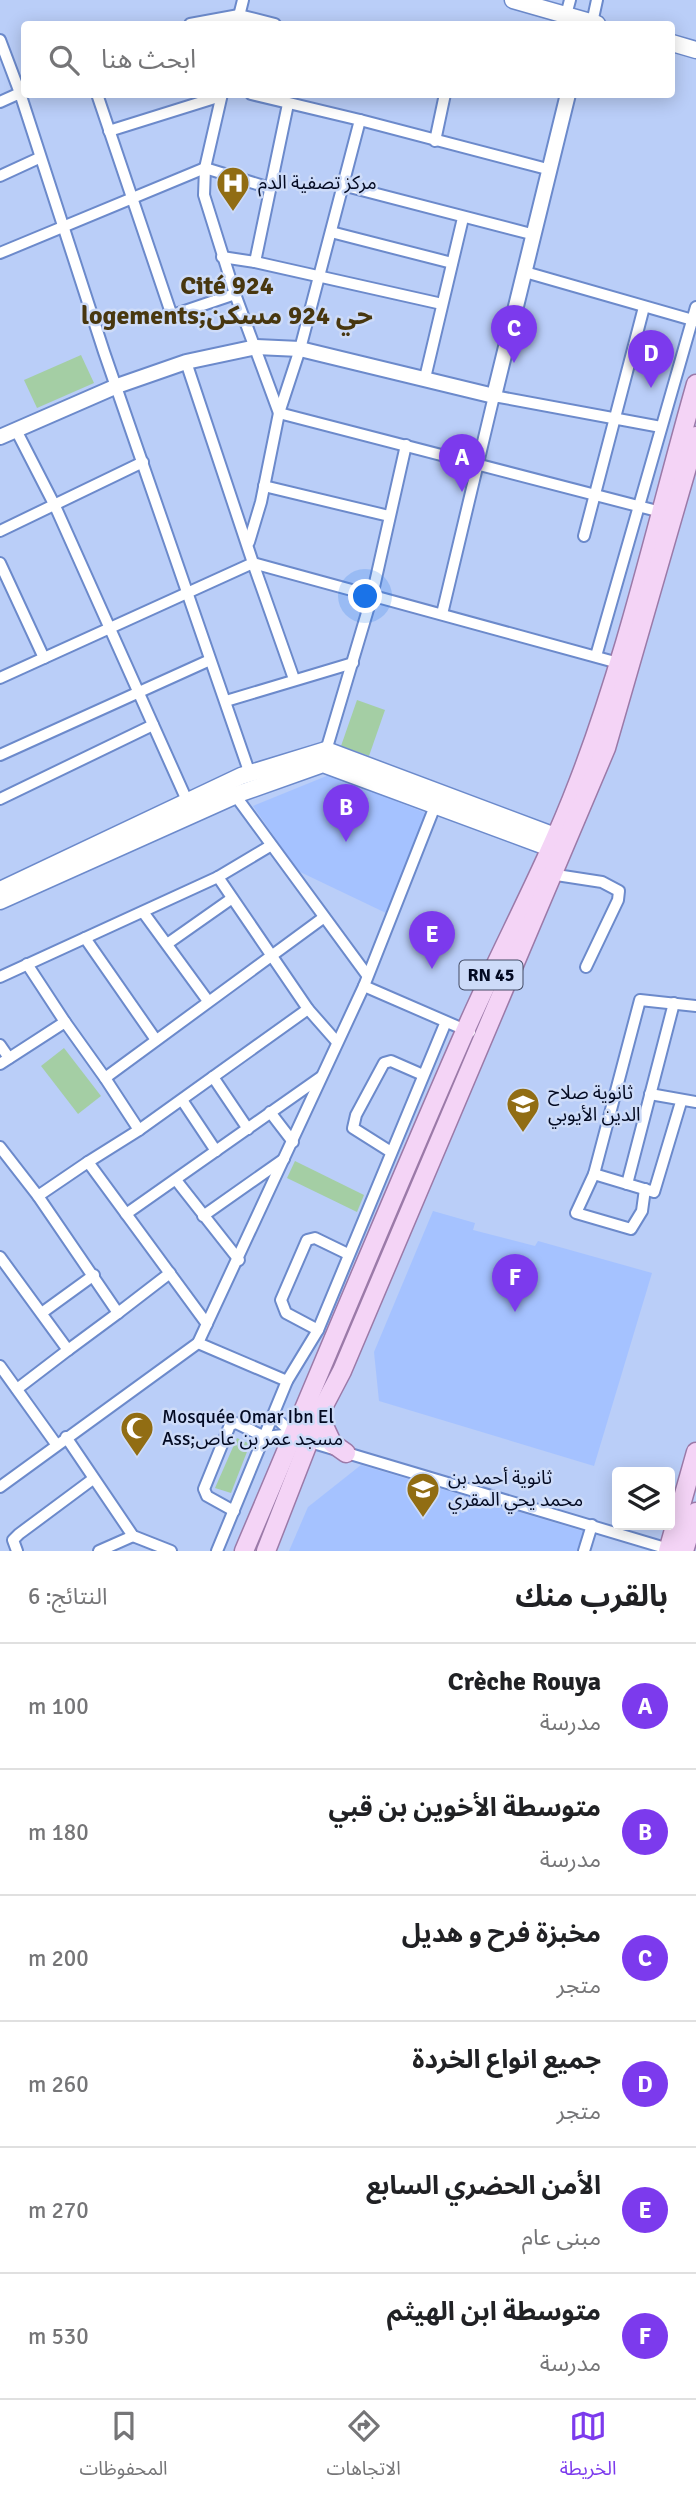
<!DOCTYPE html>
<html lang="ar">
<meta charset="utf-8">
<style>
:root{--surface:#fff;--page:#f2f2f2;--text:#202124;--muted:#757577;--line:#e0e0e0;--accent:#7c3aed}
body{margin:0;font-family:Signika,"Noto Sans Arabic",sans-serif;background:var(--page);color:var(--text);direction:rtl}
.controls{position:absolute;right:21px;bottom:21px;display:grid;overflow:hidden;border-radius:7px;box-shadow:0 4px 18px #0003}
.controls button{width:63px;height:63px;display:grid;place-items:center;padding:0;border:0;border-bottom:2px solid var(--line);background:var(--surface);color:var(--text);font:35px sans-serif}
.you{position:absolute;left:366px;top:597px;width:24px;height:24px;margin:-18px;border:5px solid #fff;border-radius:50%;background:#1a73e8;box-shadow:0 0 0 10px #1a73e833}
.badge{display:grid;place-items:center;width:46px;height:46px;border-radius:50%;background:var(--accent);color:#fff;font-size:23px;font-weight:700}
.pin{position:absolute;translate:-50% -58px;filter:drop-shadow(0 2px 4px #0008)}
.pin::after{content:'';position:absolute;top:37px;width:24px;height:21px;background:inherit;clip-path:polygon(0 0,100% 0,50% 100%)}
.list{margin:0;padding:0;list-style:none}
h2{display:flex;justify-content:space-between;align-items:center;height:91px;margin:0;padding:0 28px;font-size:30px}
h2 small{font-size:23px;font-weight:400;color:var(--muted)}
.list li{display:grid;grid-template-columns:46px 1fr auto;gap:21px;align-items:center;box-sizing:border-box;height:126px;padding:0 28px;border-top:2px solid var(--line)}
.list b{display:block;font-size:26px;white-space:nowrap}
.list p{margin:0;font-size:23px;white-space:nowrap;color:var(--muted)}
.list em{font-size:23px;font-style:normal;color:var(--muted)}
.icon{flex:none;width:38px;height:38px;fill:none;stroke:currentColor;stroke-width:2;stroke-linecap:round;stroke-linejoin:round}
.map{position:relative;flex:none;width:696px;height:1551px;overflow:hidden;direction:ltr}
.search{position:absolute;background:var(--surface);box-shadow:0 4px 18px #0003;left:21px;right:21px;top:21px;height:77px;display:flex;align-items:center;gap:18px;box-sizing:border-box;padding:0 24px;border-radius:7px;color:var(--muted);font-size:26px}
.sheet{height:847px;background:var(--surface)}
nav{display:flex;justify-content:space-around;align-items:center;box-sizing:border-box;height:98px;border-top:2px solid var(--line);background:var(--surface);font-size:19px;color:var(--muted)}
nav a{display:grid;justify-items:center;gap:4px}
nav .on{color:var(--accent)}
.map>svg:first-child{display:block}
.built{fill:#a5c2ff}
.green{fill:#a4cea4}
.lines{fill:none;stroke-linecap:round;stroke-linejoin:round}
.minor-casing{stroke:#6c8acb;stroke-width:14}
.tertiary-casing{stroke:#6c8acb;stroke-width:18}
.secondary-casing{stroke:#6c8acb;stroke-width:19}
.primary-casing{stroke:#9b7aa8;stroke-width:21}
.minor{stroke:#fff;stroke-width:10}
.tertiary{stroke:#fff;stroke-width:14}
.secondary{stroke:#fff;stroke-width:16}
.primary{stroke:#f4d4f6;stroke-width:18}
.labels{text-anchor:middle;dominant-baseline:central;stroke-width:5;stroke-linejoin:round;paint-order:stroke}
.shield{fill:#cddbf8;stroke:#404962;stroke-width:2}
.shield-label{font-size:18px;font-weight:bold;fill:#030a22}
.poi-label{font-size:19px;fill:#030a22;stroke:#cddbf8;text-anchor:start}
.district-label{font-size:26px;font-weight:bold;fill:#48370f;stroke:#cddbf8}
</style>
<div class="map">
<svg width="696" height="1551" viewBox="0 0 696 1551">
<rect width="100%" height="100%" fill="#bacef8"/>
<g class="built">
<polygon points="329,775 426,813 386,913 298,871 253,806"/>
<polygon points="433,1211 475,1223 473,1230 535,1246 538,1241 652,1273 594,1466 379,1401 374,1352"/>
<polygon points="361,1465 586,1532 580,1551 289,1551 308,1507"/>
</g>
<g class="green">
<polygon points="81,355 94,383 37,408 24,380"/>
<polygon points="357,700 385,710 369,756 341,746"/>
<polygon points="64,1048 101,1096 78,1114 41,1066"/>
<polygon points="295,1161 364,1195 357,1212 287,1178"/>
<polygon points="237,1438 250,1444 231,1493 215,1488"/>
</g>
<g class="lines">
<defs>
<g id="minor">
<polyline points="566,15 570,0"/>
<polyline points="592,23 597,0"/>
<polyline points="190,24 239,15 275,24"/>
<polyline points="237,24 243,0"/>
<polyline points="0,40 20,93 24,91"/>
<polyline points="97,94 171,313 176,314 235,294"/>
<polyline points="222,94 205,168 204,195 235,294 279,413 665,513"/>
<polyline points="0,102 20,93 104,352 250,774"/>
<polyline points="360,120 551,170"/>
<polyline points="109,131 221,96"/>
<polyline points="435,141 445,94"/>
<polyline points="0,176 39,158"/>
<polyline points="342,185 535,235"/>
<polyline points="331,232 452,263"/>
<polyline points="0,253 205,168 270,188"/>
<polyline points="222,257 255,262 288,104"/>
<polyline points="255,262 442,304"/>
<polyline points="525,272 696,321"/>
<polyline points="425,378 463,218"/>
<polyline points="16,430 55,506 189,805"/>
<polyline points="264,486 389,516"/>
<polyline points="0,531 143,462"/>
<polyline points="584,536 644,307"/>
<polyline points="249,542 261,502 279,413 300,349 360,120 251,94"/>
<polyline points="0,563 44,658"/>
<polyline points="253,563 622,664"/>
<polyline points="253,563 294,679"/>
<polyline points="442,614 494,396 661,427"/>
<polyline points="596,656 696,307"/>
<polyline points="0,678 253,563 186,362"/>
<polyline points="226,701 353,663"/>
<polyline points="325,754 372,596 406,445"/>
<polyline points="0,755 210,660"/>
<polyline points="232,791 367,975"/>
<polyline points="0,799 153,725"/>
<polyline points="550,874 602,882 619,891 618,900 586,967"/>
<polyline points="143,912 208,1001"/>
<polyline points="85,938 156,1040"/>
<polyline points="167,944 231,899"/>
<polyline points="27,964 65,1022"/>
<polyline points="0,977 218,877 270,846"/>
<polyline points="364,986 470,1032"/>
<polyline points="308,1009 337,1042"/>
<polyline points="0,1045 9,1058"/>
<polyline points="0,1064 65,1022 105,1078 323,918"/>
<polyline points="213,1077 248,1129"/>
<polyline points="105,1078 139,1130"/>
<polyline points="650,1094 696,1102"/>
<polyline points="182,1100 216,1151"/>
<polyline points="270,1112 293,1142"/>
<polyline points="0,1147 38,1196 118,1313 170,1273"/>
<polyline points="391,1152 353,1128 356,1115 384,1063 391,1061 423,1075"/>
<polyline points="594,1174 654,1192 681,1102"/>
<polyline points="176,1180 239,1260"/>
<polyline points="627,1184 674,1003"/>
<polyline points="645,1189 642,1211 631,1229 576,1213 594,1174 640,1000 696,1006"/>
<polyline points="38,1196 88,1162"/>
<polyline points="126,1214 321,1077"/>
<polyline points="203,1216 284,1159"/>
<polyline points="0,1257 68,1350 118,1313"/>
<polyline points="43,1312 94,1275"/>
<polyline points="207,1324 88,1162 139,1130 308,1009 218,877"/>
<polyline points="318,1330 286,1313 281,1300 307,1240 315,1238 348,1254"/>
<polyline points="198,1343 287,1381"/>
<polyline points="0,1366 56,1444"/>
<polyline points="17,1389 68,1350"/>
<polyline points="275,1417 293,1434 310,1442 672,1550"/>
<polyline points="66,1437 133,1536 171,1551"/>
<polyline points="0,1487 198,1343 364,986 437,801"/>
<polyline points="234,1511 207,1496 204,1489 230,1425 236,1423 265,1437 293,1434"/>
<polyline points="17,1551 13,1540 19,1534 93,1479"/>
<polyline points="99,1551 133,1536"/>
<polyline points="217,1551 287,1381 318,1330 445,1024"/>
<polyline points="584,1551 592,1525"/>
</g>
<polyline id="tertiary" points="0,437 117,386 186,362 256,347 300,349 494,396 568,94"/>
<g id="secondary">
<polyline points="513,0 597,24"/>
<polyline points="672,43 696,50"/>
<polyline points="0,890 241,776 326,750 555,836"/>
<polyline points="0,901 241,793 323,764 550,848"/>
</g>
<g id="primary">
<polyline points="319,1415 332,1443 346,1453"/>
<path d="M 244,1551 C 318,1377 390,1202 466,1029 C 502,947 546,867 578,783 C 628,654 658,517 696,384"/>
<polyline points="266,1551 319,1415 342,1371 606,748 696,436"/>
<polyline points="668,1551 696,1452"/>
<polyline points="684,1551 696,1512"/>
</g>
</defs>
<use href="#minor" class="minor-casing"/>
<use href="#tertiary" class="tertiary-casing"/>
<use href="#secondary" class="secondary-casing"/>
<use href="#primary" class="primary-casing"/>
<use href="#minor" class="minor"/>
<use href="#tertiary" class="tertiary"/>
<use href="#secondary" class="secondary"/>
<use href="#primary" class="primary"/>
</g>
<defs>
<symbol id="hospital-pin" viewBox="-11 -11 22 30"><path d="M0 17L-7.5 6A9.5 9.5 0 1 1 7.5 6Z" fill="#916d13" stroke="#cddbf8"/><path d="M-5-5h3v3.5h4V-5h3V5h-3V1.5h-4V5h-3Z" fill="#fff"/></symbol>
<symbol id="school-pin" viewBox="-11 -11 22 30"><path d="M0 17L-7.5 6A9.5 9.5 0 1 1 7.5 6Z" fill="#916d13" stroke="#cddbf8"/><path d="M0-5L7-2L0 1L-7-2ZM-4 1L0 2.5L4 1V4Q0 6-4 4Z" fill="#fff"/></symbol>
<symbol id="mosque-pin" viewBox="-11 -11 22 30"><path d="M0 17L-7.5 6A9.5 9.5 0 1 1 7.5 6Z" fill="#916d13" stroke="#cddbf8"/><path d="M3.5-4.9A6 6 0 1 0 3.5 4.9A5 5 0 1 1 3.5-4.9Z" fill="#fff"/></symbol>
</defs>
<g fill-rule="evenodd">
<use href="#hospital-pin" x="214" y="164" width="38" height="52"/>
<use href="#school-pin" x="504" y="1085" width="38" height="52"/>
<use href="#mosque-pin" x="118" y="1409" width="38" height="52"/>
<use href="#school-pin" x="404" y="1470" width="38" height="52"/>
</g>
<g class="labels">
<rect class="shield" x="459.5" y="960.5" width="63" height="29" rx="5"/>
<g class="shield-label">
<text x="491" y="975">RN 45</text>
</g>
<g class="poi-label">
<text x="258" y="183">مركز تصفية الدم</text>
<text x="548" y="1093">ثانوية صلاح<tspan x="548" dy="22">الدين الأيوبي</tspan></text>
<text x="162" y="1417">Mosquée Omar Ibn El<tspan x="162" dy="22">Ass;مسجد عمر بن عاص</tspan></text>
<text x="448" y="1478">ثانوية أحمد بن<tspan x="448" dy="22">محمد يحي المقري</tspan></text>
</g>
<g class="district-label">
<text x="227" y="286">Cité 924<tspan x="227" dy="30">logements;حي 924 مسكن</tspan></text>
</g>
</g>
</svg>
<div class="controls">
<button><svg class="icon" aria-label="layers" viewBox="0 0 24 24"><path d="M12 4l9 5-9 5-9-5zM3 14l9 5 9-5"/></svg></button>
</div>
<div class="you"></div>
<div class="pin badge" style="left:462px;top:492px">A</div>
<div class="pin badge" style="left:346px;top:842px">B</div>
<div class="pin badge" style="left:514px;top:363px">C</div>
<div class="pin badge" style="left:651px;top:388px">D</div>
<div class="pin badge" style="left:432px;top:969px">E</div>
<div class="pin badge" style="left:515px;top:1312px">F</div>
<div class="search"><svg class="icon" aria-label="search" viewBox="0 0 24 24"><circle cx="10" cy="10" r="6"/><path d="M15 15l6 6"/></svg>ابحث هنا</div>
</div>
<section class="sheet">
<h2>بالقرب منك<small>النتائج: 6</small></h2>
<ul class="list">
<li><span class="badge">A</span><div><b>Crèche Rouya</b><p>مدرسة</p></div><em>100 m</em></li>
<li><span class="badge">B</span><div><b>متوسطة الأخوين بن قبي</b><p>مدرسة</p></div><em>180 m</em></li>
<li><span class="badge">C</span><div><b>مخبزة فرح و هديل</b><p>متجر</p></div><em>200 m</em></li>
<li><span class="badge">D</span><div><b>جميع انواع الخردة</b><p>متجر</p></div><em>260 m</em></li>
<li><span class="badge">E</span><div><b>الأمن الحضري السابع</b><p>مبنى عام</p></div><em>270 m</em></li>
<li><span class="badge">F</span><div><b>متوسطة ابن الهيثم</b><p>مدرسة</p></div><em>530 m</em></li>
</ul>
</section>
<nav>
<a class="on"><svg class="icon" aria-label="map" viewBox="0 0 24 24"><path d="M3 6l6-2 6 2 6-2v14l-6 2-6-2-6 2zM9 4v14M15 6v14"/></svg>الخريطة</a>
<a><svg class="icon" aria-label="directions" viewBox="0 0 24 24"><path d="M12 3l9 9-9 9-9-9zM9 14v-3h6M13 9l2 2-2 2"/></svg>الاتجاهات</a>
<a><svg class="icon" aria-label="saved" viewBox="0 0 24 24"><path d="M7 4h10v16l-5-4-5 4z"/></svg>المحفوظات</a>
</nav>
